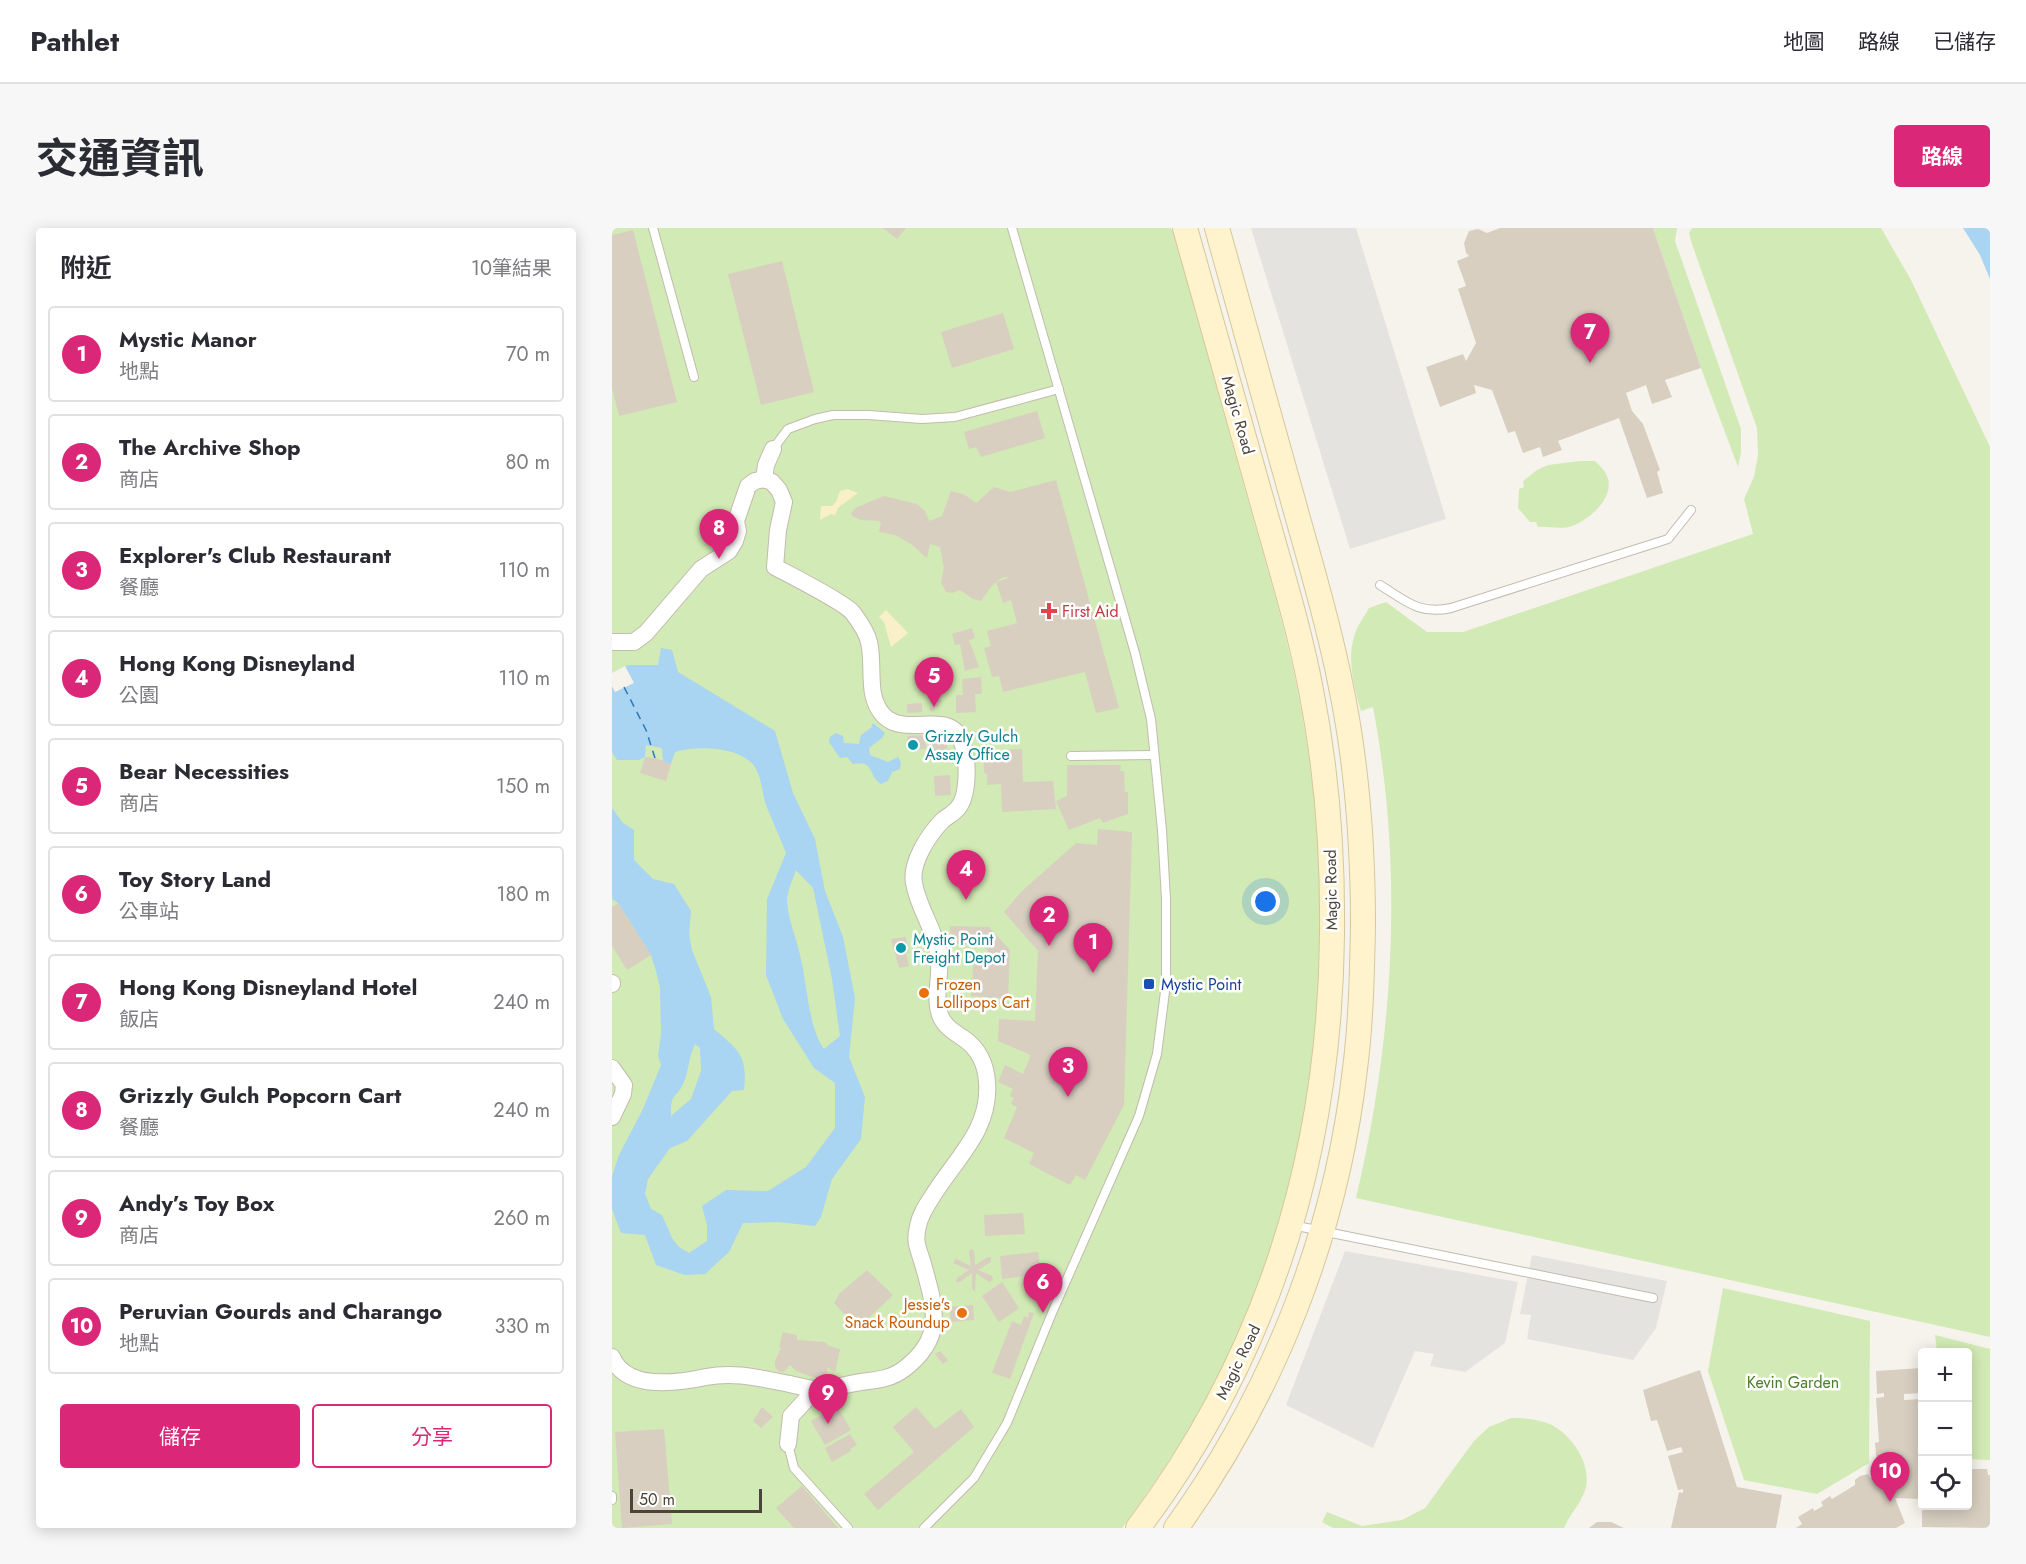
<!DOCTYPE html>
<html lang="zh-TW">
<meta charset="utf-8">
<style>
:root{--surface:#fff;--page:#f7f7f7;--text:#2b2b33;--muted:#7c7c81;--line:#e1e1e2;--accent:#db2777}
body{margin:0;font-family:Jost,"Noto Sans TC",sans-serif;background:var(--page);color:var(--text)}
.controls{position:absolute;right:18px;bottom:18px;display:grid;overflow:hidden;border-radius:6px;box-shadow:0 3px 15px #0003}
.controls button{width:54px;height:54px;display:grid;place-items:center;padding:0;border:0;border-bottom:2px solid var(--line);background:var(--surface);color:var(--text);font:30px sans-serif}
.scale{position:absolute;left:18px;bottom:15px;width:132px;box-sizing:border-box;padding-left:6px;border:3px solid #4b4439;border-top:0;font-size:16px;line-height:21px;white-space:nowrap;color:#4b4439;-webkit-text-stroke:4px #fff;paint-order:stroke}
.you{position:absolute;left:654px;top:674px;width:21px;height:21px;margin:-15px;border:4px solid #fff;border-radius:50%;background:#1a73e8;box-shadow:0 0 0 9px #1a73e833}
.badge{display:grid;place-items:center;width:39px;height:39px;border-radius:50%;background:var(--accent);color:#fff;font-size:20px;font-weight:700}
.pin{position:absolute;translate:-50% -50px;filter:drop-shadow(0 2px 3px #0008)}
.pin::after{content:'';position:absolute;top:32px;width:21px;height:18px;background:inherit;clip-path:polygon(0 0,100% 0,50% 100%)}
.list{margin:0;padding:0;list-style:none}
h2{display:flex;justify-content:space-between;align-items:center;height:78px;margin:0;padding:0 24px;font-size:26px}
h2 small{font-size:20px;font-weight:400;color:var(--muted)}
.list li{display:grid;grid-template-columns:39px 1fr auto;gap:18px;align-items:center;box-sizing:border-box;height:96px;margin:0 12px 12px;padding:0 12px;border:2px solid var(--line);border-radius:6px}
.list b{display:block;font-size:22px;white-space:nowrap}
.list p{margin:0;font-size:20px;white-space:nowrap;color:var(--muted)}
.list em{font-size:20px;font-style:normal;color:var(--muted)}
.actions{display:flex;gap:12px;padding:18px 24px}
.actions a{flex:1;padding:14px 0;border:2px solid var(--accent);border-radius:6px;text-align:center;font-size:21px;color:var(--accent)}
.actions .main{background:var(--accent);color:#fff}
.icon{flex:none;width:33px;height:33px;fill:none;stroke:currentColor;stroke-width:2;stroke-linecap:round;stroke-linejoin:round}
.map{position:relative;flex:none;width:1378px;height:1300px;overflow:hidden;border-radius:6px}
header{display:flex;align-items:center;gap:36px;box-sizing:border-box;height:84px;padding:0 30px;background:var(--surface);border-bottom:2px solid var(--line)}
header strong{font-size:28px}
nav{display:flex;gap:33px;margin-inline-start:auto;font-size:21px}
.intro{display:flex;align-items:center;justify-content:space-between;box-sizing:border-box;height:144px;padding:0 36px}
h1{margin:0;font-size:42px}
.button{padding:15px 27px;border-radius:6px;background:var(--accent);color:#fff;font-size:21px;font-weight:700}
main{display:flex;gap:36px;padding:0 36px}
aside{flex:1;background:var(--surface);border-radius:6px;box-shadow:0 3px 15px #0003}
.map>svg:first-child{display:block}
.green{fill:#d2eab5}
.sand{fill:#f9efc9}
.parking{fill:#e5e3e0}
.water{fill:#a9d4f2;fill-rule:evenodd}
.pier{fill:#f6f3ec}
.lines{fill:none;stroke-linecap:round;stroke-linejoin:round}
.ferry{stroke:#2e7ab2;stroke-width:1.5;stroke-dasharray:8 6;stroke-linecap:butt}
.building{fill:#d8cfc1}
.lane-casing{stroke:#c2bbae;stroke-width:10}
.street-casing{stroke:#c2bbae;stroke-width:18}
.secondary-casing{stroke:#d6c79b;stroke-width:26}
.lane{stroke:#fff;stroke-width:8}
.street{stroke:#fff;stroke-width:16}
.secondary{stroke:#fff3cd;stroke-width:24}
.health-dot{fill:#e0444e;stroke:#fff;stroke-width:2}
.culture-dot{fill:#0f9aa8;stroke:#fff;stroke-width:2}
.transit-dot{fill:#1a4fb4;stroke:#fff;stroke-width:2}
.food-dot{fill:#e8710a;stroke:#fff;stroke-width:2}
.labels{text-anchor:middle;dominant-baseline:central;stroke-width:5;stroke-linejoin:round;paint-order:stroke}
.street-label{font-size:16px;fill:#4b4439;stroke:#fff}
.health-label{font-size:16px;fill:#be3a42;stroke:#fff;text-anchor:start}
.culture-label{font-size:16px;fill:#0d838f;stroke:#fff;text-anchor:start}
.food-label{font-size:16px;fill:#c56008;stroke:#fff;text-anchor:start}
.transit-label{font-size:16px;fill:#164399;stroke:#fff;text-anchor:start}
.park-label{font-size:16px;fill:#4a7f2a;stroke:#fff}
</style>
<header>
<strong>Pathlet</strong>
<nav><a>地圖</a><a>路線</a><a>已儲存</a></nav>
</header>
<div class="intro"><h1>交通資訊</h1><a class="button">路線</a></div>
<main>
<aside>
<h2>附近<small>10筆結果</small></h2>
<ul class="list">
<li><span class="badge">1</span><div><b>Mystic Manor</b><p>地點</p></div><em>70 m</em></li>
<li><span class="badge">2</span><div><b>The Archive Shop</b><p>商店</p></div><em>80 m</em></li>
<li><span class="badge">3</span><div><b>Explorer's Club Restaurant</b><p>餐廳</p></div><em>110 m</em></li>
<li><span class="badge">4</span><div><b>Hong Kong Disneyland</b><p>公園</p></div><em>110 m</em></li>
<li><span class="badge">5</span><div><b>Bear Necessities</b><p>商店</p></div><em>150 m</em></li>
<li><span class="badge">6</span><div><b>Toy Story Land</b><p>公車站</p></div><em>180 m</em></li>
<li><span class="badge">7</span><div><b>Hong Kong Disneyland Hotel</b><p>飯店</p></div><em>240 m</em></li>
<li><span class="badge">8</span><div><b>Grizzly Gulch Popcorn Cart</b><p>餐廳</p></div><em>240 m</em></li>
<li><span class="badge">9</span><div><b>Andy’s Toy Box</b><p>商店</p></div><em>260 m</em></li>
<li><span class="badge">10</span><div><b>Peruvian Gourds and Charango</b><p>地點</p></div><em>330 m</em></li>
</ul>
<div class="actions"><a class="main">儲存</a><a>分享</a></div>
</aside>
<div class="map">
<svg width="1378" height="1300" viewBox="0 0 1378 1300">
<rect width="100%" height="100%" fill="#f6f3ec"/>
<g class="green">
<path d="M 0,0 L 558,0 L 561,3 C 586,93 611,182 636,272 C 654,336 673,399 686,464 C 731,694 711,940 605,1150 C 578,1203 545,1252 510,1300 L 0,1300 Z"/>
<polygon points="1041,0 1065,0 1063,13 1129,201 1129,224 1126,239 1089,140"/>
<path d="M 1080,0 L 1269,0 L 1299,52 L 1378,219 L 1378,1109 L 744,970 C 782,808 792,643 761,479 L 749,483 C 742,460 735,432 742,409 C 744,399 752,389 757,380 L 774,374 L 815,404 L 851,404 L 1141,306 L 1132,271 L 1142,249 L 1146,227 L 1145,200 L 1080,16 L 1077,5 Z"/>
<path d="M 968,233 L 983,233 C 987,237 993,242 995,248 C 1004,269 977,292 960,298 C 950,302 937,298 926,299 L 924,294 L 918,294 L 906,280 L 907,261 L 912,259 L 911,253 L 925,242 L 936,237 Z"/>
<polygon points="1111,1060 1258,1093 1257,1235 1205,1266 1132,1252 1096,1143"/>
<polygon points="1323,1107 1378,1121 1378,1232 1356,1231 1356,1124 1325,1124"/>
<path d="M 899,1190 C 913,1190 927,1191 940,1197 C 960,1208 979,1235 974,1259 C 970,1275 958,1285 952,1300 L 721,1300 L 710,1294 L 715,1284 L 750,1298 L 790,1292 L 813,1280 L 862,1213 L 877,1199 Z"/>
</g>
<g class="sand">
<polygon points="235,261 246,265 227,279 223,287 219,286 208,292 209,278 220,278 224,274 228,263"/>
<polygon points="274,382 296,405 279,419 272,394 267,389"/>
</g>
<g class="parking">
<polygon points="639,0 744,0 834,291 738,321"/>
<polygon points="733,1023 906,1054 893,1115 853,1144 818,1138 822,1126 803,1123 761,1220 674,1177"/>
<polygon points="920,1027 1055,1053 1044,1100 1021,1132 915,1111 919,1087 908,1086"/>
</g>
<g class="water">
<polygon points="1351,0 1378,0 1378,51 1368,27"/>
<path d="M 49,420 L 60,422 L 66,444 L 163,503 L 181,565 L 203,611 L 213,663 L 231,709 L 243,770 L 237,829 L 253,869 L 249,911 L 220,951 L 209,989 L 203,998 L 166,994 L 131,995 L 117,1024 L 93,1046 L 73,1047 L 44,1037 L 33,1007 L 9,1005 L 0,981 L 0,948 L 7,927 L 30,883 L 49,837 L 46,828 L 49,807 L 48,760 L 44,743 L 39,727 L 6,675 L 0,671 L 0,580 L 11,595 L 22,602 L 22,632 L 41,651 L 62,656 L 79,683 L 77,706 L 80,722 L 99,769 L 102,801 C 126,822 136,827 132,862 L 120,863 L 75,913 L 58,920 L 36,951 L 33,966 L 39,981 L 50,987 L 60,1010 L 67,1019 L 77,1025 L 95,1013 L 95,997 L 90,978 L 114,962 L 156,963 L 194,939 L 223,900 L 223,855 L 202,840 L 171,791 L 154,747 L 155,671 L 174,625 C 168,610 162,596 156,582 C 150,569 151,554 144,541 C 132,518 84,517 63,524 L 59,536 L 51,534 L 50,520 L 34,517 L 33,529 L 27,532 L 5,532 L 0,524 L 0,445 L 16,437 L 46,437 ZM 184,642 L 201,660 L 220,751 L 228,808 L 212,821 C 196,800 195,753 188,727 C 184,709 176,691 175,673 C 175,663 181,651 184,642 ZM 83,816 L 88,820 L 89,843 L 79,871 L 59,888 C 58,863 65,871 72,854 C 77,841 77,828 83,816 Z"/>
<path d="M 261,495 L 273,505 L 270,510 L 257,520 L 258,527 L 276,534 L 286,529 L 289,534 L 288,541 L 280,544 L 276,553 L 269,556 C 256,548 263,532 241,536 L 235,529 L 228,530 L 217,514 L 218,509 L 224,505 L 231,508 L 232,515 L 247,516 L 249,507 L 259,500 Z"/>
</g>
<polygon class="pier" points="13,438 22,455 3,464 0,458 0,445"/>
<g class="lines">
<polyline class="ferry" points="12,459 34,502 43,530"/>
</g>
<g class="building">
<polygon points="271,0 294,0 285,11"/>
<polygon points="888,0 1041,0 1089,140 1053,152 1060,169 1040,176 1034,157 1014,165 1020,183 1031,196 1048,242 1045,244 1051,265 1035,270 1007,190 946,213 950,222 931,229 928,219 911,225 903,203 896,205 880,162 862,157 864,165 828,179 814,139 851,126 854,133 864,115 846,61 854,58 845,33 857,28 854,25 852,15 857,3 866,1 875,5"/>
<polygon points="21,2 65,174 7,188 0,159 0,7"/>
<polygon points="170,33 202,164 149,177 116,46"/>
<polygon points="391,85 402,121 340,140 329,104"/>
<polygon points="425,183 433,210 369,229 364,219 357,221 352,204"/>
<polygon points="444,252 507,480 484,485 473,444 391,464 387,448 380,449 372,420 379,418 375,403 405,395 399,372 391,375 384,354 397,350 392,349 388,351 384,354 379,359 369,373 361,371 348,362 340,365 334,364 329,354 332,340 328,319 318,316 315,330 299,316 283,307 267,304 269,296 267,293 249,292 240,288 239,285 245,279 272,268 305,276 313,283 317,293 330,288 339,263 353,267 364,275 382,259 398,264"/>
<polygon points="360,400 363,410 357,412 367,439 353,443 348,416 343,417 340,406"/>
<polygon points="369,449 370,466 363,466 364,484 344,485 344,467 351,467 350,451"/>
<polygon points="327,470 330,473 320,484 317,481"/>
<polygon points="310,475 310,484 295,485 295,476"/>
<polygon points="313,507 314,521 296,522 295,508"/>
<polygon points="335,513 335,522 339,521 340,533 321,534 319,514"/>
<polygon points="410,521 411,554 441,553 444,581 390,584 389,556 375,557 375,546 372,545 371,523"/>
<polygon points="33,529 43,530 59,536 54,553 28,545"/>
<polygon points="455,537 509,537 508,543 512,543 513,564 516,564 516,586 491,595 488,590 457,602 444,573 455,568"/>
<polygon points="338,547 339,567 323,568 322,548"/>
<polygon points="486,601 520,604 512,877 473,952 464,947 458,957 417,936 422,925 392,910 405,879 399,876 402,870 398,868 401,861 386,854 393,837 411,846 419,827 386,813 387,791 423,793 426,723 392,684 409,664 464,615 485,617"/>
<polygon points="6,675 39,727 15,742 0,718 0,679"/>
<polygon points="338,698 377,699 398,722 396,771 359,768 362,729 376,729 376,723 372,716 339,716"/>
<polygon points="294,709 297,725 294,725 297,738 287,740 279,711"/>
<polygon points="411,985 413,1006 373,1008 372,987"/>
<polygon points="359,1021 362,1023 363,1037 376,1029 379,1029 379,1034 366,1042 380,1048 381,1052 377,1054 364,1045 363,1063 360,1061 360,1045 348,1054 344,1054 345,1050 357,1042 341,1035 344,1031 359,1038 357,1024"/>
<polygon points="426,1024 429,1046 390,1051 388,1028"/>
<polygon points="255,1042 281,1067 246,1100 222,1075 227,1066"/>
<polygon points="390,1054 407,1080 387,1094 370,1068"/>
<polygon points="361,1077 362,1092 339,1094 337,1079"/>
<polygon points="417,1084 422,1085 398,1151 380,1145 400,1093 409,1097 412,1088 416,1090"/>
<polygon points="171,1104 185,1107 185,1112 213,1114 217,1118 228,1121 223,1144 215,1139 216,1151 200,1149 184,1143 178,1137 172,1144 166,1143 163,1138 163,1133 169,1120 167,1119"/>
<polygon points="328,1123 336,1132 331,1136 323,1126"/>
<polygon points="1310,1140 1310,1165 1292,1166 1292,1172 1310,1171 1310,1271 1283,1270 1293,1295 1284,1300 1184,1300 1190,1296 1186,1289 1201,1280 1202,1283 1211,1278 1209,1274 1218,1268 1220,1271 1243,1257 1243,1252 1248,1248 1256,1246 1258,1250 1272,1241 1271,1237 1265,1238 1263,1215 1267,1214 1264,1170 1272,1169 1272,1165 1265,1166 1264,1143"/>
<polygon points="1088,1142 1125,1259 1170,1267 1164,1300 1059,1300 1067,1264 1071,1265 1071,1261 1066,1262 1056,1228 1071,1224 1069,1219 1055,1223 1045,1192 1039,1193 1031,1162"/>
<polygon points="225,1178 239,1202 213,1217 199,1193"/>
<polygon points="150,1179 161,1189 149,1200 141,1193"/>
<polygon points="304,1179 323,1201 349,1181 362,1199 266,1282 252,1266 302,1224 281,1199"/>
<polygon points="52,1201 60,1296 10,1300 3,1204"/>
<polygon points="238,1206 245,1217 238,1221 239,1223 220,1234 213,1220"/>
<polygon points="1356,1241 1375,1241 1376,1247 1378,1247 1378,1300 1310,1299 1310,1278 1356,1278"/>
<polygon points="190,1258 226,1300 182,1300 164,1280"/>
<polygon points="985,1294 999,1294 1012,1300 977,1300"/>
</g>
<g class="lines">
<defs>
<g id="lane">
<polyline points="41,0 82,149"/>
<polyline points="161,221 176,201 203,191 221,187 257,187 310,191 343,189 447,161"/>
<path d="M 768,357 C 794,373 807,387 839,380 L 1056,311 L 1079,282"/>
<polyline points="459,528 542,527"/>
<polyline points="680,997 1041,1070"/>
<polyline points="176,1216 182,1240 236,1300"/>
<polyline points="0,1268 0,1272"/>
<polyline points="312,1300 362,1250 395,1195 440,1085 527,888 545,826 554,756 554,671 550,602 539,491 523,425 400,0"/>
</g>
<g id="street">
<polyline points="152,251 154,237 161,221"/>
<path d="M 0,414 L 22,414 L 34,405 L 89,341 L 117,323 L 123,313 L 126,303 L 124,293 L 136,258 L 143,253 L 152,251 L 160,254 L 167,262 L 172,274 L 166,302 L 163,339 C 178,347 232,374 241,385 C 247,393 255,405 257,414 C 263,439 253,468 272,488 C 296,511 340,478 351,517 C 356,532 357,567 346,580 C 342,585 336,588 331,592 C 317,606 298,635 302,655 C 306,679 321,699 326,722 C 331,744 321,767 328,787 C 332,798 342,804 351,810 C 366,820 374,836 375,854 C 379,902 343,931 320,969 C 314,978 308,987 306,998 C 302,1015 306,1019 311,1036 C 323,1080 334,1109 292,1141 C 279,1151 265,1152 249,1154 C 235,1156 218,1162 204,1161 C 196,1161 186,1158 178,1156 C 150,1151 124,1143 94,1149 C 66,1155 14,1163 0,1129"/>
<polyline points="0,755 0,756"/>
<polyline points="0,840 12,857 11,866 0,889"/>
<polyline points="176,1216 179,1188 204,1161"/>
</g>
<g id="secondary">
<path d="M 526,1300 C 658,1124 718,926 720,707 C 721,624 715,543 699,462 C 687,399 668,338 651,277 C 625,184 599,92 573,0"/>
<path d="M 564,1300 C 661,1166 724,1006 743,841 C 749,794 750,746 751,698 C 751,616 745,534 728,454 C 716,392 697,331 680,269 C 655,180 630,90 605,0"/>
</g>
</defs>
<use href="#lane" class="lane-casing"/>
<use href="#street" class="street-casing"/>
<use href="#secondary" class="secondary-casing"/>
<use href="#lane" class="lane"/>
<use href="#street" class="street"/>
<use href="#secondary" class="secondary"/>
</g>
<path class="health-dot" d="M434 374h6v6h6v6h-6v6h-6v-6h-6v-6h6z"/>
<g class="culture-dot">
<circle cx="301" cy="517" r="6"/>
<circle cx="289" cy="720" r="6"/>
</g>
<rect class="transit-dot" x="531" y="750" width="12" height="12" rx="3"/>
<g class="food-dot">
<circle cx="312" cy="765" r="6"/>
<circle cx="350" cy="1085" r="6"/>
</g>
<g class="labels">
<g class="street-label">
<text transform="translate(626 187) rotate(74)">Magic Road</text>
<text transform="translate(719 662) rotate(-91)">Magic Road</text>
<text transform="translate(626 1134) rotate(-64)">Magic Road</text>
</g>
<g class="health-label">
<text x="450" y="383">First Aid</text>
</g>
<g class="culture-label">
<text x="313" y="508">Grizzly Gulch<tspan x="313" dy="18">Assay Office</tspan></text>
<text x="301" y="711">Mystic Point<tspan x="301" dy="18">Freight Depot</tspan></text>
</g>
<g class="food-label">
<text x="324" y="756">Frozen<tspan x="324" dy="18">Lollipops Cart</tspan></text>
<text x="338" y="1076" text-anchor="end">Jessie's<tspan x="338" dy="18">Snack Roundup</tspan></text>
</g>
<g class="transit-label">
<text x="549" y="756">Mystic Point</text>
</g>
<g class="park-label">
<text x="1181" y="1154">Kevin Garden</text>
</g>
</g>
</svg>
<div class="controls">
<button>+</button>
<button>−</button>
<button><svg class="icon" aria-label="locate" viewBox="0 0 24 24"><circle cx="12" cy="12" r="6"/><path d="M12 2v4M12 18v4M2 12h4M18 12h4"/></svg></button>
</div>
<div class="scale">50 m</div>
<div class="you"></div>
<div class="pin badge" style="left:481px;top:745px">1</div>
<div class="pin badge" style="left:437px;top:718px">2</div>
<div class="pin badge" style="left:456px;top:869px">3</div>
<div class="pin badge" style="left:354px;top:672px">4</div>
<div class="pin badge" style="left:322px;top:479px">5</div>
<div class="pin badge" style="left:431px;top:1085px">6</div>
<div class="pin badge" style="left:978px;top:135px">7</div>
<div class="pin badge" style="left:107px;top:331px">8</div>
<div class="pin badge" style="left:216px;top:1196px">9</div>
<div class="pin badge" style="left:1278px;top:1274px">10</div>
</div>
</main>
